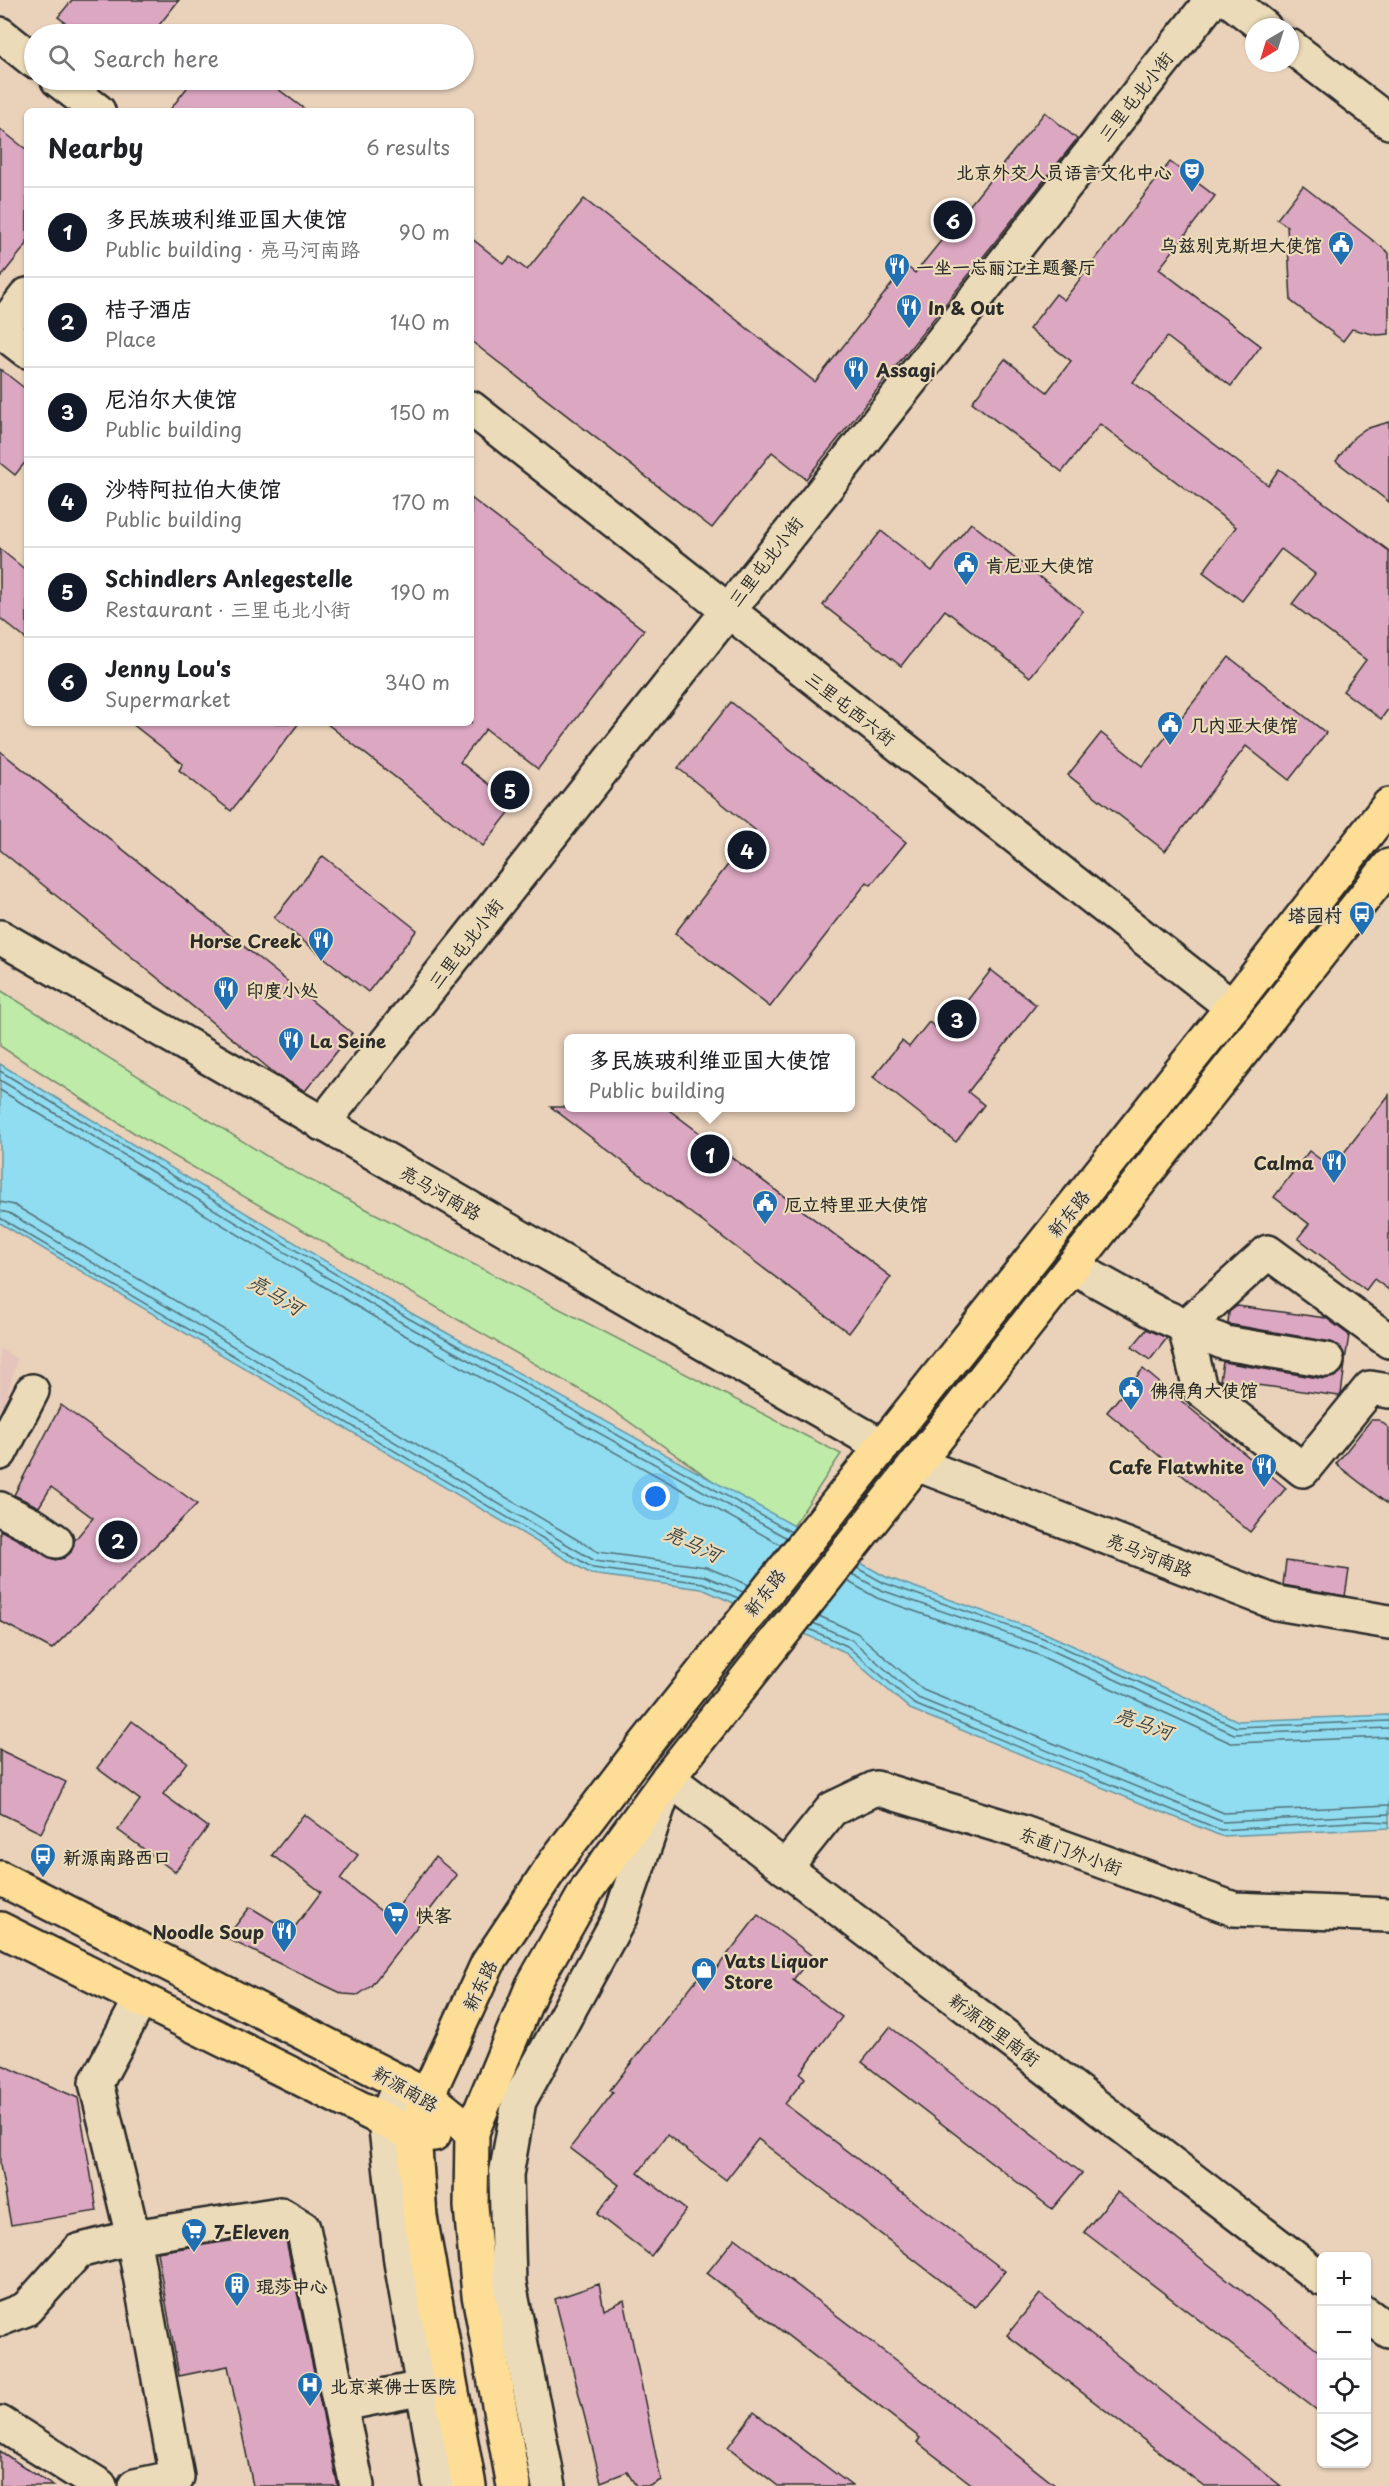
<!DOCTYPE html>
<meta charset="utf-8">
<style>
:root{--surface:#fff;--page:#f6f6f6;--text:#202124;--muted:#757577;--line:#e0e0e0;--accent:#111827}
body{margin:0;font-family:"Playpen Sans","LXGW WenKai TC",sans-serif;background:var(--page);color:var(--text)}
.controls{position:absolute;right:18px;bottom:18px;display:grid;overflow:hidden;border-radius:9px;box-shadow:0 2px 4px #0004}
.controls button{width:54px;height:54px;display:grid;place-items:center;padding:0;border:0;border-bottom:2px solid var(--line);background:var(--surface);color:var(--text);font:30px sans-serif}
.compass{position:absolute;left:1245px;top:18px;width:54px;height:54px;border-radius:50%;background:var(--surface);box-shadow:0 2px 4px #0004;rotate:218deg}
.you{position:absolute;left:656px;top:1497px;width:21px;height:21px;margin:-15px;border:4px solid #fff;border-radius:50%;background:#1a73e8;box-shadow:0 0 0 9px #1a73e833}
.badge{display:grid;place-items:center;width:39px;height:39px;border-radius:50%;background:var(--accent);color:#fff;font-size:20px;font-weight:700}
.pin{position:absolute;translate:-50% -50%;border:3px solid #fff;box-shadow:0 2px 6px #0006}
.popup{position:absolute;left:564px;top:1034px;width:291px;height:78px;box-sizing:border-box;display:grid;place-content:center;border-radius:9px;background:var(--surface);filter:drop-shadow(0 2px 4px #0005);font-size:20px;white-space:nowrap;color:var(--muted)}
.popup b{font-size:22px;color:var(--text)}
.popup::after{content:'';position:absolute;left:50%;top:100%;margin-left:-12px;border:12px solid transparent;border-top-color:var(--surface)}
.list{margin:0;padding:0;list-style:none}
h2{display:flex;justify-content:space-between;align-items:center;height:78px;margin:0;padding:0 24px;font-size:26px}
h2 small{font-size:20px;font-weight:400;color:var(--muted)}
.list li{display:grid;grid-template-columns:39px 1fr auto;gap:18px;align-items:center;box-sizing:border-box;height:90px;padding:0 24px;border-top:2px solid var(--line)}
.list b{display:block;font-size:22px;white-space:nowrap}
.list p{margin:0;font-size:20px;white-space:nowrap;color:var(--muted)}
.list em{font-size:20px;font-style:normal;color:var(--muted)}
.icon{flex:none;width:33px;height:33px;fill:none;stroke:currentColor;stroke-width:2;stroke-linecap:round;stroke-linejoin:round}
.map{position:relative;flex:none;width:1389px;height:2486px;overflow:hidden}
.search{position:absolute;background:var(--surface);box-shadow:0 2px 4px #0004;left:24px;top:24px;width:450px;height:66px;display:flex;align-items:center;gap:15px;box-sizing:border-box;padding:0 21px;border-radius:33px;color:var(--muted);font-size:22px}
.panel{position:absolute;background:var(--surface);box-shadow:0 2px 4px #0004;left:24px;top:108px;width:450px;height:618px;border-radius:9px}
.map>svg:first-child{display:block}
.built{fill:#e5c4bc}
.green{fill:#beeba8;stroke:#748b6a;stroke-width:1.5}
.water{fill:#90dcf0;stroke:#6895a1;stroke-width:1.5}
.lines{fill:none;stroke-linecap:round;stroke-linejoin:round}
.shore{stroke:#53727a;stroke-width:1.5}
.building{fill:#dca7c1;stroke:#2b2b2b;stroke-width:1.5}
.minor-casing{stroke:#2b2b2b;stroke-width:38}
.major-casing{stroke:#2b2b2b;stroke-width:38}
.minor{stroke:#ecdbb8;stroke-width:33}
.major{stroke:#fedd96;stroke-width:33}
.labels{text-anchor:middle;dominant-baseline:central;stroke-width:4.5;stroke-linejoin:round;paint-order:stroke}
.street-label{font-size:18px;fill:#2b2b2b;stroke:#ecdbb8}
.poi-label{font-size:18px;font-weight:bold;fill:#2b2b2b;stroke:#ecdbb8;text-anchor:start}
.water-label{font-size:20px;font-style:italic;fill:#3a4649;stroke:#ecdbb8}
</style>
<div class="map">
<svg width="1389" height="2486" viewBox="0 0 1389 2486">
<rect width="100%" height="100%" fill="#e9d1ba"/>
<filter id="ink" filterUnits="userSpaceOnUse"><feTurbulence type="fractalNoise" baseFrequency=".0167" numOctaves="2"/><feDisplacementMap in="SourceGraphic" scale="12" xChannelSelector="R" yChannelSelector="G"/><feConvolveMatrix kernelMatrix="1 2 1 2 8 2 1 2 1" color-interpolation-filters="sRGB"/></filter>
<g filter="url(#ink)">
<polygon class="built" points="0,1349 17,1359 7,1397 0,1411"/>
<polygon class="green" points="0,990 281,1165 841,1454 788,1534 601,1402 139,1136 0,1046"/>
<polygon class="water" points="0,1064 411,1313 886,1577 1045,1633 1238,1721 1389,1715 1389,1828 1221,1836 910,1709 843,1651 702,1589 591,1574 0,1223"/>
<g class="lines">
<g class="shore">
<polyline points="0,1071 408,1318 791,1532"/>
<polyline points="0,1080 404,1324 787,1538"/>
<polyline points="0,1090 399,1332 781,1545"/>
<polyline points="0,1202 14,1205 598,1552 706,1567 749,1585"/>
<polyline points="0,1211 9,1213 595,1561 704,1576 743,1592"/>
<polyline points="0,1218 593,1568 703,1583 738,1598"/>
<polyline points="857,1568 884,1583 1043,1638 1236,1727 1389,1721"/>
<polyline points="852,1574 881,1590 1040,1645 1234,1734 1389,1728"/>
<polyline points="847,1581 877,1598 1036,1654 1231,1743 1389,1737"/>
<polyline points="819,1616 857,1633 923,1690 1224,1813 1389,1805"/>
<polyline points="813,1623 852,1640 918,1698 1223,1822 1389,1814"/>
<polyline points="809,1629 847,1646 914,1704 1221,1830 1368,1821 1389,1822"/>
</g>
</g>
<g class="building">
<polygon points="72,0 179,0 152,34 81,34 58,17"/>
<polygon points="193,80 266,80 307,111 169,111"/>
<polygon points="1045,112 1077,139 806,479 772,452 712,528 471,341 471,238 504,264 510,257 527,270 584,199 815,382 906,266 915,273"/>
<polygon points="0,129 27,150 27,244 0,278"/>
<polygon points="1170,162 1215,196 1159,269 1261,346 1231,386 1167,337 1133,382 1268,485 1279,469 1389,551 1389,708 1381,719 1343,691 1366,660 1292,604 1315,574 1281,549 1242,601 1203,572 1236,527 1100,424 1062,472 972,402 1005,359 1047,392 1071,361 1029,329 1056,294 1064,300"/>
<polygon points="1303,186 1389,253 1389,334 1377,335 1352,329 1343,341 1291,301 1287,226 1277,219"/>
<polygon points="0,369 27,390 27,460 15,475 0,463"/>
<polygon points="1389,422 1389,502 1336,461 1354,437 1365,429"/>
<polygon points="471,498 644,630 538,769 486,729 460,762 515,805 483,846 326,723 471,723"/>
<polygon points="971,523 1083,611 1030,677 945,610 901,666 823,605 881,531 932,571"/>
<polygon points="0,549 27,571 27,640 0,618"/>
<polygon points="1229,657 1326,733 1289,780 1246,746 1165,851 1068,775 1101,733 1143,766"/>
<polygon points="731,702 906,842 871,885 867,882 770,1007 675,933 755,830 678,768"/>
<polygon points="131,723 299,723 231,811 179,770 183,764"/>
<polygon points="0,751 352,1033 305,1091 277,1075 0,850"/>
<polygon points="323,856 417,930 368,992 274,918"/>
<polygon points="991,970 1036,1005 968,1092 984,1105 956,1142 873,1077 902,1041 909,1047 929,1022 942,1033"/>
<polygon points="1389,1095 1389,1290 1374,1279 1366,1290 1298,1238 1309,1224 1274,1197 1309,1151 1332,1168"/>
<polygon points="551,1107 665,1107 891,1277 849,1333"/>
<polygon points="1237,1306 1326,1318 1349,1335 1345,1361 1339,1346 1331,1342 1228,1324 1229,1312"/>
<polygon points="1147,1329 1167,1338 1150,1360 1132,1347"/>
<polygon points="1223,1362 1324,1379 1334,1377 1341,1372 1345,1364 1341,1394 1339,1396 1220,1380"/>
<polygon points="1143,1369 1286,1488 1250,1532 1107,1412"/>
<polygon points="61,1405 197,1504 52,1649 0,1621 0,1530 55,1560 64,1558 71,1552 74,1541 93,1518 51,1487 39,1507 14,1495"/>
<polygon points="1371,1420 1379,1420 1389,1428 1389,1505 1336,1464"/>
<polygon points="1286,1561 1349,1570 1345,1596 1283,1585"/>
<polygon points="132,1721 187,1762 163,1794 208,1827 175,1872 118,1830 140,1800 97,1768"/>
<polygon points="0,1750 66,1782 41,1833 0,1813"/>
<polygon points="304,1814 358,1855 340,1879 390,1918 435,1857 457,1875 371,1986 358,1995 343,1994 226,1938 250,1907 291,1932 321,1892 272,1855"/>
<polygon points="758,1915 812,1956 793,1980 842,2017 800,2073 805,2078 785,2104 1005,2271 975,2307 758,2139 726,2180 667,2135 638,2173 686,2210 651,2256 597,2214 619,2185 570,2148 613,2093 610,2090 703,1971 710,1977"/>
<polygon points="890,2027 1082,2173 1052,2209 862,2062"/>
<polygon points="0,2064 78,2098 97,2211 11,2225 0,2165"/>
<polygon points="1117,2192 1322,2354 1322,2414 1084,2232"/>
<polygon points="276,2234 286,2240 338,2486 253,2486 228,2366 179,2376 157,2252"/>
<polygon points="735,2238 936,2391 1056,2486 974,2486 917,2442 920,2438 707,2273"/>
<polygon points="599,2284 604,2310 624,2300 661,2480 650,2486 636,2486 627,2472 601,2482 555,2299"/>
<polygon points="1040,2294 1281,2486 1204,2486 1007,2335"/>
<polygon points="754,2412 852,2486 778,2486 728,2447"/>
<polygon points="0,2451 53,2486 0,2486"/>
</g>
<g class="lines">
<defs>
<g id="minor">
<polyline points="1229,0 1264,27"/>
<polyline points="0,34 34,61"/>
<polyline points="1290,46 1389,122"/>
<polyline points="58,80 98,111"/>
<polyline points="0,330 27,295"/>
<polyline points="0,330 27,351"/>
<polyline points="471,408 1232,1007"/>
<polyline points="0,937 882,1446"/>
<polyline points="322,1124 1212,0"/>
<polyline points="1073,1267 1158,1314 1225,1343 1327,1360"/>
<polyline points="1389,1341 1268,1252 1185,1327 1200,1389 1303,1470 1370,1388 1389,1391"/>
<polyline points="0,1453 32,1391"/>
<polyline points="917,1464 1277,1603 1389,1622"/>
<polyline points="0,1509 36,1527 56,1541"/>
<polyline points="785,1868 832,1809 876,1788 1021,1832 1234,1909 1389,1915"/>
<polyline points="141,1999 96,2083 133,2237 280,2214 303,2228 357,2486"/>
<polyline points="401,2082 385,2120 401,2262 440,2486"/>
<polyline points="1366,2314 1389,2331"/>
<polyline points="0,2319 26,2309 78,2251 133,2237 177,2477 135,2486"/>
<polyline points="342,2404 423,2388"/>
<polyline points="0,2423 100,2486"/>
<polyline points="549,2486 509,2284 506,2175 519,2101 621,1915 668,1778 1322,2279"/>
</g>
<g id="major">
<polyline points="0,1878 427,2096 472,2132"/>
<polyline points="0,1929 414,2135 434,2134"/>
<polyline points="469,2486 420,2217 414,2135 427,2096 488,1963 555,1862 632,1761 1232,1007 1389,805"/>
<polyline points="514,2486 479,2295 471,2206 472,2132 533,1985 588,1888 668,1778 1389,866"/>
</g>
</defs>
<use href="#minor" class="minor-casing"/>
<use href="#major" class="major-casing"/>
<use href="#minor" class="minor"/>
<use href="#major" class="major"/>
</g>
</g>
<defs>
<symbol id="theatre-pin" viewBox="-11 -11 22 30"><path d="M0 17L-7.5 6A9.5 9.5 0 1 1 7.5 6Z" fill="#1f6fb2" stroke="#ecdbb8"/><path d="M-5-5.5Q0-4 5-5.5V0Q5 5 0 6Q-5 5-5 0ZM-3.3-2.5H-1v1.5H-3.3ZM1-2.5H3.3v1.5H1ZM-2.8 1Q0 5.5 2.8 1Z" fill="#fff"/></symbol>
<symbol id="civic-pin" viewBox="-11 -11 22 30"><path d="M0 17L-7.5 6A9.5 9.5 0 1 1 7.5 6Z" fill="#1f6fb2" stroke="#ecdbb8"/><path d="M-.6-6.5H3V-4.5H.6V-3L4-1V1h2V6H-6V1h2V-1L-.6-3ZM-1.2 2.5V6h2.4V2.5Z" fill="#fff"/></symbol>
<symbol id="restaurant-pin" viewBox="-11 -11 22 30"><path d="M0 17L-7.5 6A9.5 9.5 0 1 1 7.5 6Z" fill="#1f6fb2" stroke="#ecdbb8"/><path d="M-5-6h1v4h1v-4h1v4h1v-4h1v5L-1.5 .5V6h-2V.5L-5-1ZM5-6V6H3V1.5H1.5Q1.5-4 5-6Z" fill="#fff"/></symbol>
<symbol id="bus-pin" viewBox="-11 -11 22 30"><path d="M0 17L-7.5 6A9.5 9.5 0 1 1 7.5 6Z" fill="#1f6fb2" stroke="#ecdbb8"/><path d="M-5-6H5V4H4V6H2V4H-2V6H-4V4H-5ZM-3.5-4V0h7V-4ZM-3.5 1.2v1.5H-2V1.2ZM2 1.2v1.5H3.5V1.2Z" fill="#fff"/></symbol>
<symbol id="supermarket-pin" viewBox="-11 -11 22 30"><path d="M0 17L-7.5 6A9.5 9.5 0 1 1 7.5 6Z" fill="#1f6fb2" stroke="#ecdbb8"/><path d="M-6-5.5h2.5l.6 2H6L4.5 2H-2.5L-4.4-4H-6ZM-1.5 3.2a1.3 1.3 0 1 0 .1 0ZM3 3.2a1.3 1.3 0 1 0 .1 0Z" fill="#fff"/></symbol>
<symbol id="shop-pin" viewBox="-11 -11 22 30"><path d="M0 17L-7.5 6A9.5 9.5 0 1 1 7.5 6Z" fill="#1f6fb2" stroke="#ecdbb8"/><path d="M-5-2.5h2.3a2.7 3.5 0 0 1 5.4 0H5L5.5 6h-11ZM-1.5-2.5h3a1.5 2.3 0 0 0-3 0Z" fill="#fff"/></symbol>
<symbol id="building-pin" viewBox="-11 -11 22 30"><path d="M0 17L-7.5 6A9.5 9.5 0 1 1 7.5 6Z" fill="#1f6fb2" stroke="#ecdbb8"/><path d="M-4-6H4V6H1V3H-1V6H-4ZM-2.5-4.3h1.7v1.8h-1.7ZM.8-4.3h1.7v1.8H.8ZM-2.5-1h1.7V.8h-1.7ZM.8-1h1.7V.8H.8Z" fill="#fff"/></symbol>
<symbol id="hospital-pin" viewBox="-11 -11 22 30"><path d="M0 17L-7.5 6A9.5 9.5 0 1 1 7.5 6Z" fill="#1f6fb2" stroke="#ecdbb8"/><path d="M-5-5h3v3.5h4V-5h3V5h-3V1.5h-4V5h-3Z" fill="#fff"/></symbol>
</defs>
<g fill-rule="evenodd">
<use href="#theatre-pin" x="1177" y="156" width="30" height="40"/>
<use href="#civic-pin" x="1326" y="229" width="30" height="40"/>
<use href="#restaurant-pin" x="882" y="251" width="30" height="40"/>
<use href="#restaurant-pin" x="894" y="292" width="30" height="40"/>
<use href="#restaurant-pin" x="841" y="354" width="30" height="40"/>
<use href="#civic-pin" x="951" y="549" width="30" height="40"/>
<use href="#civic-pin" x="1155" y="709" width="30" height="40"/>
<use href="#bus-pin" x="1347" y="899" width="30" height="40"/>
<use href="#restaurant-pin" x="306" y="925" width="30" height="40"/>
<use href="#restaurant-pin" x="211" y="974" width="30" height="40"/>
<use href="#restaurant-pin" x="276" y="1025" width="30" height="40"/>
<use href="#restaurant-pin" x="1319" y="1147" width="30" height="40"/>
<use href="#civic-pin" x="750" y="1188" width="30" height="40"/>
<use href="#civic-pin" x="1116" y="1374" width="30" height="40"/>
<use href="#restaurant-pin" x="1249" y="1451" width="30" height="40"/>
<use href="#bus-pin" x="28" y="1841" width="30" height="40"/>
<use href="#supermarket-pin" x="381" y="1899" width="30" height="40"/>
<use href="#restaurant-pin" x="269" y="1916" width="30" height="40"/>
<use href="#shop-pin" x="689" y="1955" width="30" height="40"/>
<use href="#supermarket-pin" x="179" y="2216" width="30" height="40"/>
<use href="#building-pin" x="222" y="2270" width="30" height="40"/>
<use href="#hospital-pin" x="295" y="2370" width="30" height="40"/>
</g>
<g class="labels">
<g class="street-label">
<text transform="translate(1135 96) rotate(-52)">三里屯北小街</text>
<text transform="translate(765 561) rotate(-52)">三里屯北小街</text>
<text transform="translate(851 708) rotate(38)">三里屯西六街</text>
<text transform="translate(465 943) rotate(-52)">三里屯北小街</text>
<text transform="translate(441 1192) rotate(30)">亮马河南路</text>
<text transform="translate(1068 1213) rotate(-51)">新东路</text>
<text transform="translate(1150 1554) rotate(21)">亮马河南路</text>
<text transform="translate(764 1592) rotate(-52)">新东路</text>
<text transform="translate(1071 1850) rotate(20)">东直门外小街</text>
<text transform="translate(479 1985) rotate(-64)">新东路</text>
<text transform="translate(995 2029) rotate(37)">新源西里南街</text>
<text transform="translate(406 2088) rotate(30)">新源南路</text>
</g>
<g class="poi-label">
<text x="1172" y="171" text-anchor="end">北京外交人员语言文化中心</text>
<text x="1322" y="244" text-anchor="end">乌兹别克斯坦大使馆</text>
<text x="916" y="266">一坐一忘丽江主题餐厅</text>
<text x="928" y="307">In &amp; Out</text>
<text x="876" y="369">Assagi</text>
<text x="986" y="564">肯尼亚大使馆</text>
<text x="1190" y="724">几内亚大使馆</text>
<text x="1342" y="914" text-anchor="end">塔园村</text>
<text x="302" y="940" text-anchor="end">Horse Creek</text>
<text x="246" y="989">印度小处</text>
<text x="310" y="1040">La Seine</text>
<text x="1314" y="1162" text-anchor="end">Calma</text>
<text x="784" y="1203">厄立特里亚大使馆</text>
<text x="1150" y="1389">佛得角大使馆</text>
<text x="1244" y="1466" text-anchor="end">Cafe Flatwhite</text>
<text x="63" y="1856">新源南路西口</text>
<text x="416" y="1914">快客</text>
<text x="264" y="1931" text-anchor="end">Noodle Soup</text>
<text x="724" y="1960">Vats Liquor<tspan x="724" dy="21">Store</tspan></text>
<text x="214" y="2231">7-Eleven</text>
<text x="256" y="2285">琨莎中心</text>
<text x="330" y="2385">北京莱佛士医院</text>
</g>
<g class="water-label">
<text transform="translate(276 1294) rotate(31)">亮马河</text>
<text transform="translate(693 1543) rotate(25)">亮马河</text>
<text transform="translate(1144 1723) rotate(19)">亮马河</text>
</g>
</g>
</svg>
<div class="controls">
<button>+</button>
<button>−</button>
<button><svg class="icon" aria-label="locate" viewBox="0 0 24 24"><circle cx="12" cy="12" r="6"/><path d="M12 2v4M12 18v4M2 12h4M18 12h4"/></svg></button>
<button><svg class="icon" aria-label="layers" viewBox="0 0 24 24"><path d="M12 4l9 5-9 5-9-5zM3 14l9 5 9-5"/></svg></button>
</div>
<svg class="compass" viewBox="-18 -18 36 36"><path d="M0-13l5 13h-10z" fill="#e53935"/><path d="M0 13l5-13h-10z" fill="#757577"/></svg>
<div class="you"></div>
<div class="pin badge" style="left:710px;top:1154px">1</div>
<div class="popup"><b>多民族玻利维亚国大使馆</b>Public building</div>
<div class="pin badge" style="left:118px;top:1540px">2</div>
<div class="pin badge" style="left:957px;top:1019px">3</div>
<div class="pin badge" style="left:747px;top:850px">4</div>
<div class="pin badge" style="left:510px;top:790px">5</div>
<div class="pin badge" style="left:953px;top:220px">6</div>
<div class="search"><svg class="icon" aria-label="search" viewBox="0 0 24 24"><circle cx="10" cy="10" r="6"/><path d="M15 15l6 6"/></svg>Search here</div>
<section class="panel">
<h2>Nearby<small>6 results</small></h2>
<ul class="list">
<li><span class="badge">1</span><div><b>多民族玻利维亚国大使馆</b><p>Public building · 亮马河南路</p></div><em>90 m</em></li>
<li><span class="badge">2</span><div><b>桔子酒店</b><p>Place</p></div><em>140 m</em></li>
<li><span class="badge">3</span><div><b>尼泊尔大使馆</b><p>Public building</p></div><em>150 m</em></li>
<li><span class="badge">4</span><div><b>沙特阿拉伯大使馆</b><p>Public building</p></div><em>170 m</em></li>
<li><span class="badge">5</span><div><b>Schindlers Anlegestelle</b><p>Restaurant · 三里屯北小街</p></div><em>190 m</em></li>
<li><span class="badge">6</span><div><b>Jenny Lou's</b><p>Supermarket</p></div><em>340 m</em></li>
</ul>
</section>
</div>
